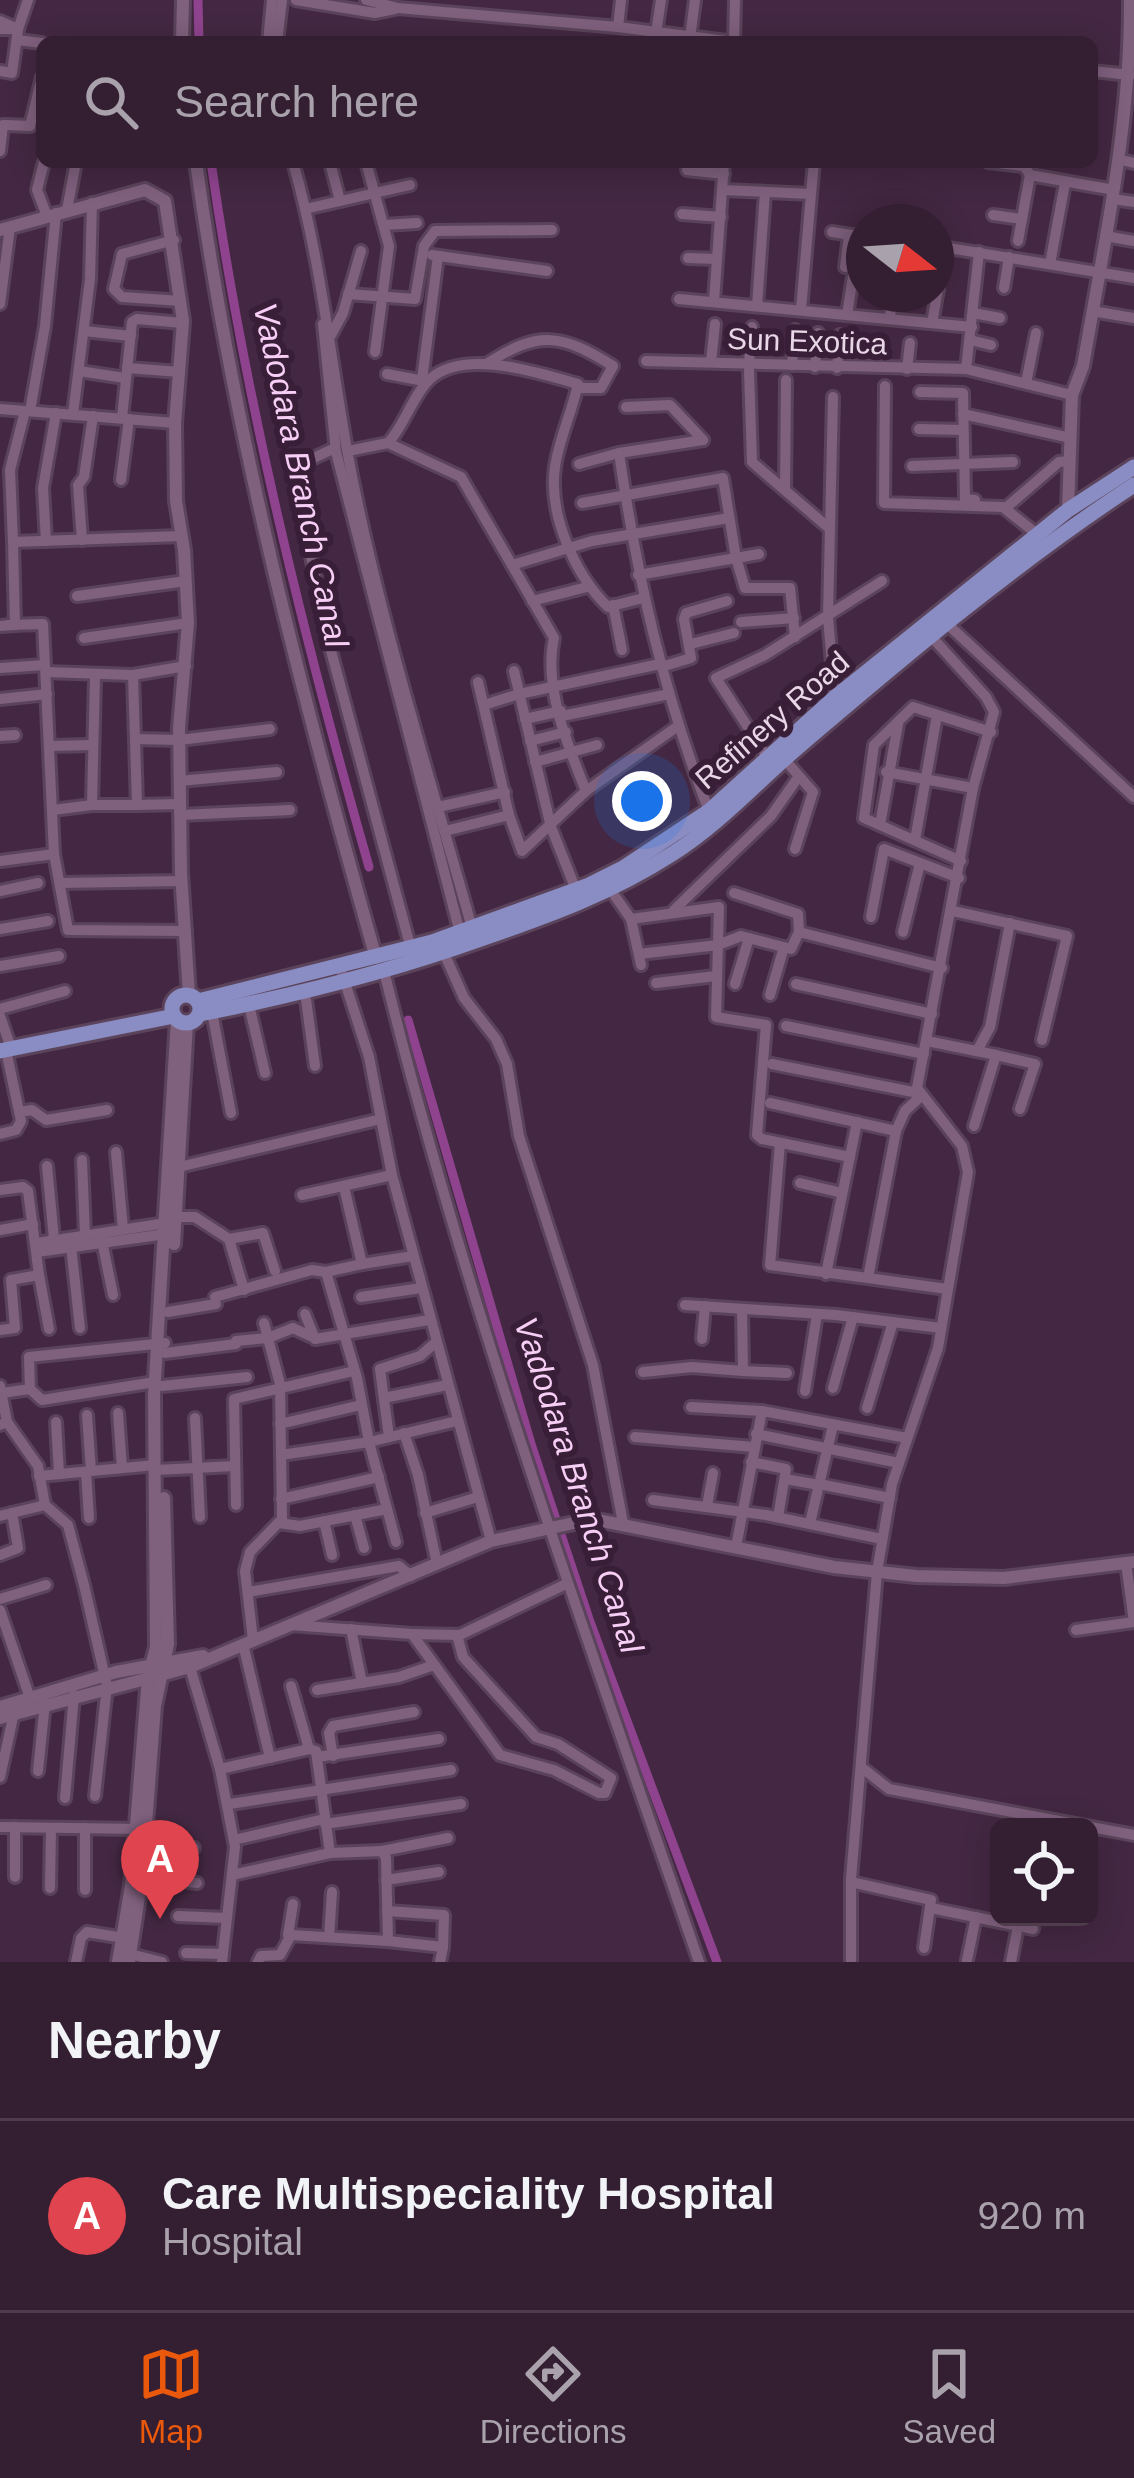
<!DOCTYPE html>
<style>
:root{--surface:#331e32;--page:#3e2b3e;--text:#f1f3f6;--muted:#a9a2ac;--line:#4e3c4d;--accent:#ea580c}
body{margin:0;font-family:Arial,sans-serif;background:var(--page);color:var(--text)}
.controls{position:absolute;right:36px;bottom:36px;display:grid;overflow:hidden;border-radius:18px;box-shadow:0 6px 30px #0003}
.controls button{width:108px;height:108px;display:grid;place-items:center;padding:0;border:0;border-bottom:3px solid var(--line);background:var(--surface);color:var(--text);font:60px sans-serif}
.compass{position:absolute;left:846px;top:204px;width:108px;height:108px;border-radius:50%;background:var(--surface);box-shadow:0 6px 30px #0003;rotate:107deg}
.you{position:absolute;left:642px;top:801px;width:42px;height:42px;margin:-30px;border:9px solid #fff;border-radius:50%;background:#1a73e8;box-shadow:0 0 0 18px #1a73e833}
.badge{display:grid;place-items:center;width:78px;height:78px;border-radius:50%;background:var(--accent);color:#fff;font-size:39px;font-weight:700}
.pin{position:absolute;translate:-50% -99px;filter:drop-shadow(0 3px 6px #0008)}
.pin::after{content:'';position:absolute;top:63px;width:42px;height:36px;background:inherit;clip-path:polygon(0 0,100% 0,50% 100%)}
.list{margin:0;padding:0;list-style:none}
h2{display:flex;justify-content:space-between;align-items:center;height:156px;margin:0;padding:0 48px;font-size:51px}
h2 small{font-size:39px;font-weight:400;color:var(--muted)}
.list li{display:grid;grid-template-columns:78px 1fr auto;gap:36px;align-items:center;box-sizing:border-box;height:192px;padding:0 48px;border-top:3px solid var(--line)}
.list b{display:block;font-size:45px;white-space:nowrap}
.list p{margin:0;font-size:39px;white-space:nowrap;color:var(--muted)}
.list em{font-size:39px;font-style:normal;color:var(--muted)}
.icon{flex:none;width:66px;height:66px;fill:none;stroke:currentColor;stroke-width:2;stroke-linecap:round;stroke-linejoin:round}
.map{position:relative;flex:none;width:1134px;height:1962px;overflow:hidden}
.search{position:absolute;background:var(--surface);box-shadow:0 6px 30px #0003;left:36px;right:36px;top:36px;height:132px;display:flex;align-items:center;gap:30px;box-sizing:border-box;padding:0 42px;border-radius:18px;color:var(--muted);font-size:45px}
.sheet{height:348px;background:var(--surface)}
nav{display:flex;justify-content:space-around;align-items:center;box-sizing:border-box;height:168px;border-top:3px solid var(--line);background:var(--surface);font-size:33px;color:var(--muted)}
nav a{display:grid;justify-items:center;gap:6px}
nav .on{color:var(--accent)}
.map>svg:first-child{display:block}
.lines{fill:none;stroke-linecap:round;stroke-linejoin:round}
.canal{stroke:#8f438e;stroke-width:9}
.minor-casing{stroke:#5b445b;stroke-width:16}
.tertiary-casing{stroke:#5b445b;stroke-width:18}
.primary-casing{stroke:#5b445b;stroke-width:21}
.minor{stroke:#7f607d;stroke-width:10}
.tertiary{stroke:#7f607d;stroke-width:12}
.primary{stroke:#8a8dc3;stroke-width:15}
.labels{text-anchor:middle;dominant-baseline:central;stroke-width:12;stroke-linejoin:round;paint-order:stroke}
.street-label{font-size:30px;fill:#e9d7e8;stroke:#391e38}
.water-label{font-size:33px;font-style:italic;fill:#f7cef5;stroke:#391e38}
</style>
<div class="map">
<svg width="1134" height="1962" viewBox="0 0 1134 1962">
<rect width="100%" height="100%" fill="#442843"/>
<g class="lines">
<g class="canal">
<polyline points="198,0 199,42"/>
<path d="M 211,162 C 245,401 303,635 369,867"/>
<polyline points="408,1020 531,1444 589,1619 717,1962"/>
</g>
<defs>
<g id="minor">
<polyline points="296,0 375,13 395,9"/>
<polyline points="366,0 398,8 618,27 734,42"/>
<polyline points="0,21 18,29 28,0"/>
<polyline points="618,27 621,0"/>
<polyline points="0,29 18,29 12,73 0,71"/>
<polyline points="656,33 661,0"/>
<polyline points="690,38 695,0"/>
<polyline points="17,40 42,43"/>
<polyline points="268,42 272,0"/>
<polyline points="277,42 282,0"/>
<polyline points="734,42 735,0"/>
<polyline points="1092,71 1130,75"/>
<polyline points="6,125 30,126 42,77"/>
<polyline points="0,151 3,125"/>
<polyline points="1121,160 1134,163"/>
<polyline points="44,162 37,190 47,216"/>
<path d="M 293,162 C 320,256 330,354 347,450 C 377,612 428,770 472,928"/>
<polyline points="330,162 340,201"/>
<polyline points="366,162 389,246 375,352"/>
<polyline points="988,162 1024,166 1030,175 1114,190"/>
<polyline points="687,170 724,174"/>
<polyline points="723,190 811,194 801,310"/>
<polyline points="811,194 814,162"/>
<polyline points="1113,199 1134,202"/>
<polyline points="305,209 410,185"/>
<polyline points="67,210 76,162"/>
<polyline points="682,214 721,217"/>
<polyline points="993,215 1022,219"/>
<polyline points="384,225 417,223"/>
<polyline points="832,232 864,237"/>
<polyline points="1105,236 1134,241"/>
<polyline points="174,240 122,254 114,289 122,297 181,301"/>
<polyline points="1018,241 1030,175"/>
<polyline points="936,246 1134,278"/>
<polyline points="432,255 547,271"/>
<polyline points="688,258 717,259"/>
<polyline points="1050,264 1065,183"/>
<polyline points="845,267 849,235"/>
<polyline points="941,271 945,248"/>
<polyline points="1004,288 1009,257"/>
<polyline points="348,294 415,299 424,246 435,231 552,230"/>
<polyline points="679,299 972,327"/>
<polyline points="714,301 724,162"/>
<polyline points="0,304 10,227"/>
<polyline points="757,306 765,192"/>
<polyline points="1092,311 1134,318"/>
<polyline points="973,313 1000,318"/>
<polyline points="847,315 853,276"/>
<polyline points="890,319 892,294"/>
<polyline points="932,323 938,289"/>
<polyline points="323,324 336,452 460,933"/>
<polyline points="84,331 131,336"/>
<polyline points="331,335 343,313 361,251"/>
<polyline points="970,340 991,345"/>
<polyline points="646,361 966,369 1072,395"/>
<polyline points="711,362 715,324"/>
<path d="M 488,363 C 539,330 562,334 613,366 L 601,388 L 578,388"/>
<polyline points="749,363 752,327"/>
<polyline points="792,365 795,330"/>
<polyline points="815,367 818,333"/>
<polyline points="127,368 180,372"/>
<polyline points="837,368 840,335"/>
<polyline points="907,369 910,343"/>
<polyline points="966,369 979,252"/>
<polyline points="749,370 752,462 830,529"/>
<polyline points="79,371 125,378"/>
<polyline points="387,374 424,381"/>
<polyline points="422,380 438,256"/>
<polyline points="1026,383 1036,333"/>
<polyline points="885,386 884,503 1003,507 1038,535"/>
<polyline points="920,392 963,393 965,499 975,500"/>
<polyline points="833,397 828,617 835,699"/>
<polyline points="626,407 670,405 703,440"/>
<polyline points="0,409 175,423"/>
<polyline points="25,411 10,470 13,542 181,536"/>
<polyline points="30,411 45,326 56,213"/>
<polyline points="73,414 90,279 92,203"/>
<polyline points="963,414 1071,438"/>
<polyline points="122,418 132,322 137,319 183,323"/>
<polyline points="919,429 963,430"/>
<path d="M 703,440 L 619,453 C 638,583 663,691 710,814"/>
<path d="M 388,443 C 405,425 412,396 430,379 C 465,348 539,373 578,384 C 572,412 559,439 555,467 C 548,514 575,575 608,607 L 643,598"/>
<polyline points="335,448 303,463 295,480 330,647 411,949"/>
<path d="M 348,451 L 388,443 L 461,477 L 554,638 C 543,686 568,747 586,791"/>
<polyline points="579,464 619,453"/>
<polyline points="912,466 1013,462"/>
<polyline points="121,480 129,419"/>
<polyline points="785,490 786,380"/>
<polyline points="582,503 723,478 736,558 745,588 790,588 795,637"/>
<polyline points="1008,506 1059,462 1070,461"/>
<polyline points="82,540 78,485 84,477 93,416"/>
<polyline points="46,541 43,488 56,413"/>
<polyline points="512,565 592,541 729,518"/>
<polyline points="638,575 759,554"/>
<polyline points="77,596 186,581"/>
<polyline points="532,601 587,587"/>
<polyline points="613,605 622,650"/>
<polyline points="943,620 1134,797"/>
<polyline points="741,622 794,618"/>
<polyline points="8,625 43,624 54,854"/>
<polyline points="0,626 15,625 13,542"/>
<polyline points="84,638 188,623"/>
<polyline points="691,644 734,633"/>
<polyline points="661,667 691,658 684,619 686,613 727,601"/>
<polyline points="0,668 45,665"/>
<polyline points="514,671 551,827 576,890"/>
<polyline points="46,672 133,675"/>
<polyline points="95,677 92,805 137,805 133,675 186,666"/>
<polyline points="478,682 509,815 522,851 586,791 678,726"/>
<polyline points="0,699 47,694"/>
<polyline points="484,705 519,694 660,664"/>
<polyline points="562,716 669,694"/>
<polyline points="525,719 561,711"/>
<polyline points="0,736 15,735"/>
<polyline points="135,739 179,740 270,729"/>
<polyline points="530,741 566,732"/>
<polyline points="50,746 92,745"/>
<polyline points="768,758 716,678 765,655 882,581"/>
<polyline points="785,760 813,792 795,849"/>
<polyline points="535,762 597,745"/>
<polyline points="886,772 973,788"/>
<polyline points="179,781 277,772"/>
<polyline points="137,805 180,804"/>
<polyline points="438,807 505,792"/>
<polyline points="53,810 92,805"/>
<polyline points="180,815 290,810"/>
<polyline points="880,825 898,724"/>
<polyline points="445,831 509,815"/>
<polyline points="915,840 937,715"/>
<polyline points="0,861 54,854 68,930 186,931"/>
<polyline points="961,861 864,818 874,745 913,707 991,732"/>
<polyline points="60,883 181,881"/>
<polyline points="610,889 631,919 719,907 716,1017 766,1025 757,1135 762,1139 850,1157"/>
<polyline points="0,891 38,883"/>
<polyline points="734,893 798,914 799,932"/>
<polyline points="674,910 771,816 799,776"/>
<polyline points="953,911 1067,936 1042,1040"/>
<polyline points="871,917 884,849 959,878"/>
<polyline points="631,919 641,965"/>
<polyline points="0,929 48,921"/>
<polyline points="903,932 920,863"/>
<polyline points="444,953 464,998 496,1039 507,1064 519,1136 593,1365 623,1523"/>
<polyline points="639,954 718,945 741,936 791,949 799,932 942,968"/>
<polyline points="0,966 59,956"/>
<polyline points="340,967 369,1057 392,1175 491,1541"/>
<path d="M 384,971 C 467,1309 586,1634 699,1962"/>
<polyline points="656,983 716,976"/>
<polyline points="735,984 749,938"/>
<polyline points="796,984 932,1014"/>
<polyline points="305,992 315,1066"/>
<polyline points="770,995 784,947"/>
<polyline points="249,1005 265,1073"/>
<polyline points="0,1009 65,991"/>
<polyline points="212,1012 231,1113"/>
<polyline points="0,1016 11,1048"/>
<polyline points="786,1026 924,1054"/>
<polyline points="927,1041 996,1055 974,1126"/>
<polyline points="977,1051 990,1027 1010,923"/>
<polyline points="996,1055 1035,1064 1020,1109"/>
<polyline points="772,1064 918,1093"/>
<polyline points="770,1103 896,1131 868,1278 770,1265 780,1143"/>
<polyline points="19,1112 32,1110 46,1120 107,1110"/>
<polyline points="896,1131 905,1111 921,1096"/>
<polyline points="0,1134 16,1130 21,1121 6,1050"/>
<polyline points="116,1152 123,1229"/>
<polyline points="82,1160 85,1235"/>
<polyline points="47,1166 54,1239"/>
<polyline points="179,1167 381,1119"/>
<polyline points="800,1183 842,1193"/>
<polyline points="344,1187 362,1264 326,1272 357,1378 369,1442 457,1421"/>
<polyline points="0,1190 23,1187 28,1191 39,1275 11,1280 15,1328 0,1330"/>
<polyline points="302,1195 392,1175"/>
<polyline points="171,1217 195,1217 229,1239 263,1233 275,1271"/>
<polyline points="0,1230 33,1224"/>
<polyline points="229,1239 244,1290"/>
<polyline points="102,1241 113,1295"/>
<polyline points="37,1243 166,1223"/>
<polyline points="71,1246 80,1328"/>
<polyline points="37,1252 166,1234"/>
<polyline points="362,1264 413,1256"/>
<polyline points="826,1274 857,1122"/>
<polyline points="39,1275 49,1329"/>
<polyline points="868,1278 947,1289"/>
<polyline points="215,1297 312,1270 326,1272"/>
<polyline points="361,1297 421,1288"/>
<polyline points="685,1305 836,1315 941,1328"/>
<polyline points="742,1309 743,1371 787,1373"/>
<polyline points="168,1312 216,1304"/>
<polyline points="305,1314 315,1339 429,1320"/>
<polyline points="702,1339 705,1306"/>
<polyline points="236,1341 268,1338 293,1328 310,1336"/>
<polyline points="165,1353 236,1344"/>
<polyline points="643,1372 692,1367 743,1371"/>
<polyline points="0,1386 7,1422"/>
<polyline points="162,1386 247,1377"/>
<polyline points="833,1388 853,1317"/>
<polyline points="30,1389 42,1400 155,1382"/>
<polyline points="805,1391 817,1314"/>
<polyline points="2,1393 30,1389 29,1357 165,1343"/>
<polyline points="384,1398 447,1385"/>
<polyline points="691,1407 762,1411"/>
<polyline points="867,1408 893,1322"/>
<polyline points="118,1413 122,1468"/>
<polyline points="87,1415 91,1471"/>
<polyline points="195,1418 200,1517"/>
<polyline points="56,1422 59,1474"/>
<polyline points="280,1424 361,1405"/>
<polyline points="0,1425 7,1422 38,1466 45,1505 68,1525 84,1585 107,1686 95,1796"/>
<polyline points="404,1433 418,1475 437,1564"/>
<polyline points="756,1434 899,1463"/>
<polyline points="389,1437 380,1369 420,1356 435,1343"/>
<polyline points="635,1437 754,1447"/>
<polyline points="281,1455 369,1442 396,1542"/>
<polyline points="751,1462 786,1469 778,1517"/>
<polyline points="156,1470 234,1466"/>
<polyline points="86,1472 89,1518"/>
<polyline points="39,1476 155,1465"/>
<polyline points="785,1479 819,1485"/>
<polyline points="819,1484 890,1498"/>
<polyline points="281,1499 379,1477"/>
<polyline points="653,1500 766,1515 882,1539"/>
<polyline points="236,1505 234,1399 354,1371"/>
<polyline points="707,1506 713,1473"/>
<polyline points="425,1513 478,1497"/>
<polyline points="355,1515 364,1548"/>
<polyline points="0,1516 45,1505"/>
<polyline points="324,1521 332,1555"/>
<polyline points="279,1523 300,1526 387,1509"/>
<polyline points="810,1523 833,1425"/>
<polyline points="736,1547 762,1411 907,1438"/>
<polyline points="0,1555 18,1548 12,1513"/>
<polyline points="1126,1563 1134,1622"/>
<polyline points="248,1592 399,1566 411,1576"/>
<polyline points="0,1599 46,1585"/>
<polyline points="0,1610 30,1698"/>
<polyline points="291,1625 412,1634 500,1755 554,1770 599,1793 605,1793 611,1778 558,1744 536,1737 463,1657 457,1635"/>
<polyline points="351,1629 362,1683"/>
<polyline points="1076,1630 1134,1622"/>
<polyline points="412,1634 460,1635 566,1584"/>
<polyline points="253,1640 245,1571 250,1552 282,1519 280,1384 264,1323"/>
<polyline points="243,1644 270,1758"/>
<polyline points="190,1667 220,1769 309,1749 316,1751 330,1853 382,1851 386,1858 388,1941 443,1947 440,1962"/>
<polyline points="291,1686 309,1749"/>
<polyline points="317,1690 399,1677 434,1665"/>
<polyline points="333,1756 329,1733 333,1726 414,1712"/>
<polyline points="317,1757 439,1739"/>
<polyline points="861,1767 889,1789 1134,1835"/>
<polyline points="220,1769 235,1847 222,1962"/>
<polyline points="38,1771 45,1703"/>
<polyline points="0,1777 14,1713"/>
<polyline points="65,1798 74,1695"/>
<polyline points="230,1804 451,1770"/>
<polyline points="325,1824 461,1804"/>
<polyline points="0,1827 141,1829"/>
<polyline points="15,1827 15,1877"/>
<polyline points="85,1828 85,1890"/>
<polyline points="234,1840 324,1819"/>
<polyline points="145,1841 194,1848"/>
<polyline points="382,1851 448,1838"/>
<polyline points="232,1875 330,1853"/>
<polyline points="135,1876 197,1883"/>
<polyline points="386,1880 439,1872"/>
<polyline points="851,1882 931,1900 924,1948"/>
<polyline points="50,1888 51,1828"/>
<polyline points="931,1908 1033,1929"/>
<polyline points="387,1911 444,1915 443,1947"/>
<polyline points="178,1916 226,1918"/>
<polyline points="288,1935 293,1904"/>
<polyline points="329,1937 332,1892"/>
<polyline points="186,1953 223,1954"/>
<polyline points="130,1954 162,1962"/>
<polyline points="967,1960 976,1917"/>
<polyline points="76,1962 81,1938 87,1932 130,1939"/>
<polyline points="258,1962 261,1956 280,1955 291,1935 388,1941"/>
<polyline points="851,1962 851,1879 877,1572 892,1484 938,1348 968,1172 962,1146 917,1088 973,788 994,712 986,697 930,635"/>
<polyline points="1011,1962 1018,1926"/>
</g>
<g id="tertiary">
<polyline points="182,42 183,0"/>
<path d="M 196,162 C 233,431 302,697 376,958"/>
<polyline points="0,230 145,190 165,201 183,321 175,423 176,501 184,550 188,623 179,728 181,873 189,995"/>
<path d="M 1068,510 L 1072,395 L 1083,366 C 1104,244 1131,124 1130,0"/>
<polyline points="174,1244 187,1023"/>
<polyline points="0,1707 116,1672 203,1656"/>
<polyline points="0,1718 190,1667 491,1541 592,1519 834,1567 916,1576 1004,1578 1134,1562"/>
<polyline points="118,1962 131,1886 148,1678 156,1647 154,1395 177,1019"/>
<polyline points="129,1962 142,1877 155,1706 168,1644 164,1498"/>
</g>
<g id="primary">
<circle cx="186" cy="1009" r="14"/>
<polyline points="198,1001 432,942 589,885 623,868 709,811 834,698 1068,510 1134,467"/>
<path d="M 200,1014 C 296,995 389,972 481,939 C 547,916 612,893 672,854 C 718,825 755,784 797,748 C 905,656 1015,563 1134,485"/>
<polyline points="0,1051 174,1016"/>
</g>
</defs>
<use href="#minor" class="minor-casing"/>
<use href="#tertiary" class="tertiary-casing"/>
<use href="#primary" class="primary-casing"/>
<use href="#minor" class="minor"/>
<use href="#tertiary" class="tertiary"/>
<use href="#primary" class="primary"/>
</g>
<g class="labels">
<g class="street-label">
<text transform="translate(807 341) rotate(2)">Sun Exotica</text>
<text transform="translate(772 720) rotate(-41)">Refinery Road</text>
</g>
<g class="water-label">
<text transform="translate(301 475) rotate(78)">Vadodara Branch Canal</text>
<text transform="translate(579 1485) rotate(72)">Vadodara Branch Canal</text>
</g>
</g>
</svg>
<div class="controls">
<button><svg class="icon" aria-label="locate" viewBox="0 0 24 24"><circle cx="12" cy="12" r="6"/><path d="M12 2v4M12 18v4M2 12h4M18 12h4"/></svg></button>
</div>
<svg class="compass" viewBox="-18 -18 36 36"><path d="M0-13l5 13h-10z" fill="#e53935"/><path d="M0 13l5-13h-10z" fill="#a9a2ac"/></svg>
<div class="you"></div>
<div class="pin badge" style="left:160px;top:1919px;background:#e0444e">A</div>
<div class="search"><svg class="icon" aria-label="search" viewBox="0 0 24 24"><circle cx="10" cy="10" r="6"/><path d="M15 15l6 6"/></svg>Search here</div>
</div>
<section class="sheet">
<h2>Nearby<small></small></h2>
<ul class="list">
<li><span class="badge" style="background:#e0444e">A</span><div><b>Care Multispeciality Hospital</b><p>Hospital</p></div><em>920 m</em></li>
</ul>
</section>
<nav>
<a class="on"><svg class="icon" aria-label="map" viewBox="0 0 24 24"><path d="M3 6l6-2 6 2 6-2v14l-6 2-6-2-6 2zM9 4v14M15 6v14"/></svg>Map</a>
<a><svg class="icon" aria-label="directions" viewBox="0 0 24 24"><path d="M12 3l9 9-9 9-9-9zM9 14v-3h6M13 9l2 2-2 2"/></svg>Directions</a>
<a><svg class="icon" aria-label="saved" viewBox="0 0 24 24"><path d="M7 4h10v16l-5-4-5 4z"/></svg>Saved</a>
</nav>
